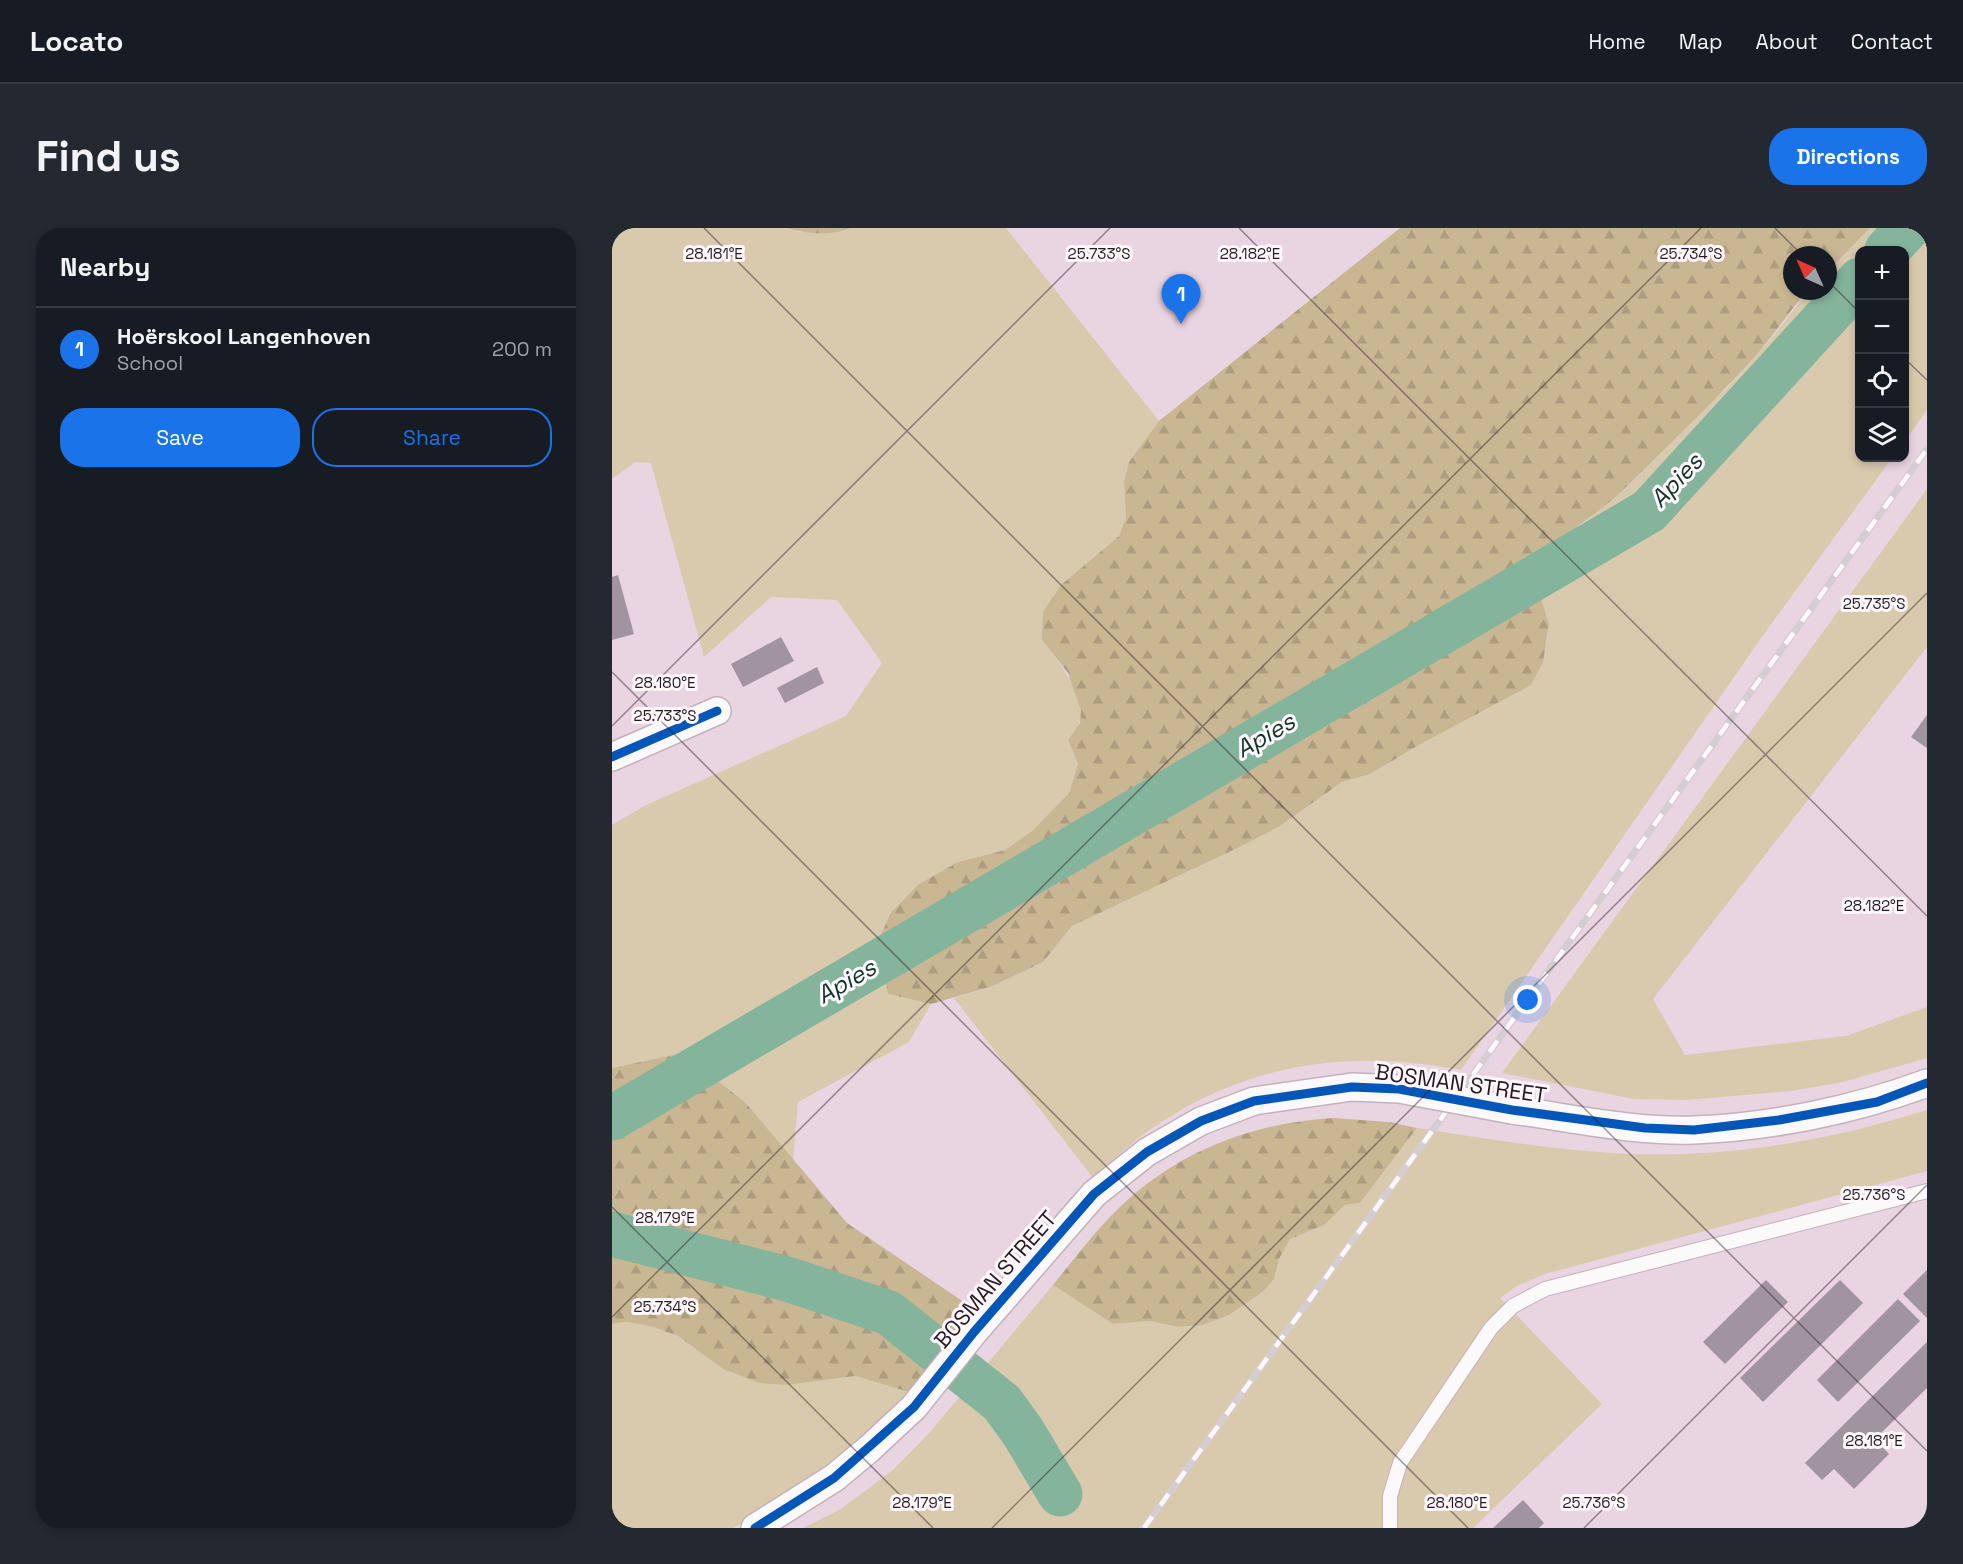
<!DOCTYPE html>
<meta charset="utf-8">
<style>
:root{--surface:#171b24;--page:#242831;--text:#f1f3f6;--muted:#9ea1a6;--line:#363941;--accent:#1a73e8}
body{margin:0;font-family:"Space Grotesk",sans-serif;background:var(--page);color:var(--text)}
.controls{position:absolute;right:18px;top:18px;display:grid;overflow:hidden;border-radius:12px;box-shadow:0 3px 9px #0003}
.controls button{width:54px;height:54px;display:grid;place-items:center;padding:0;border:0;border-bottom:2px solid var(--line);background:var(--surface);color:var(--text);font:30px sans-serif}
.compass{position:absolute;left:1171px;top:18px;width:54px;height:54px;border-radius:50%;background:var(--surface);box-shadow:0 3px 9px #0003;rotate:315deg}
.you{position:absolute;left:916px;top:772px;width:21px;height:21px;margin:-15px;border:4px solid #fff;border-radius:50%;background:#1a73e8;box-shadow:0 0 0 9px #1a73e833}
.badge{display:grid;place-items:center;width:39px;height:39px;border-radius:50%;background:var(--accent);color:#fff;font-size:20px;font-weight:700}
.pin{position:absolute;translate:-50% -50px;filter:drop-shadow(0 2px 3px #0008)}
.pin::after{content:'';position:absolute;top:32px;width:21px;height:18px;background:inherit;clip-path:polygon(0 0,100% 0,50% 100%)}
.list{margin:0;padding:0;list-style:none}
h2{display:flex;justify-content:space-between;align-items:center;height:78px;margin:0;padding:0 24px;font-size:26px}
h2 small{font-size:20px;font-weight:400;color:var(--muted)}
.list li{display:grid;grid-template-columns:39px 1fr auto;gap:18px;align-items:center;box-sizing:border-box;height:84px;padding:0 24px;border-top:2px solid var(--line)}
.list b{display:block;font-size:22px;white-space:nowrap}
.list p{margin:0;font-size:20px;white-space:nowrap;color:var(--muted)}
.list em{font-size:20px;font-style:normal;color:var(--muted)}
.actions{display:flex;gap:12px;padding:18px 24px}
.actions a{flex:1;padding:14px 0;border:2px solid var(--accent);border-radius:24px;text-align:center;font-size:21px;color:var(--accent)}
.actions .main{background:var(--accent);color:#fff}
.icon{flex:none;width:33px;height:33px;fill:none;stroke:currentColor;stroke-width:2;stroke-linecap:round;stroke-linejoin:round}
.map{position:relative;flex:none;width:1315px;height:1300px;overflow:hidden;border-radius:24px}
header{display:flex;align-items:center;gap:36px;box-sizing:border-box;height:84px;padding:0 30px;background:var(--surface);border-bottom:2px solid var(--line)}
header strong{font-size:28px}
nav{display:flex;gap:33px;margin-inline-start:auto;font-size:21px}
.intro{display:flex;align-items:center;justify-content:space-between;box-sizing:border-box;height:144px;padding:0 36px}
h1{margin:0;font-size:42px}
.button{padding:15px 27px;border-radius:24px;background:var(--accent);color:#fff;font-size:21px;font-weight:700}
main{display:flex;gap:36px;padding:0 36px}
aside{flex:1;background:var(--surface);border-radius:24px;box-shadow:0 3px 9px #0003}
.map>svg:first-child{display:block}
.grass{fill:#d9caad}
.forest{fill:url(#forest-firs)}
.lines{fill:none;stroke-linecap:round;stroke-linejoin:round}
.river{stroke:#84b59c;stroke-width:45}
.building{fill:#a1939f}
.lane-casing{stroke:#c2b2bc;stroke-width:16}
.street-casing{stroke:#c2b2bc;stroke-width:30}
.lane{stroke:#fcf9fa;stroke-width:14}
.street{stroke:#fcf9fa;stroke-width:27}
.rail-casing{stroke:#d4ced2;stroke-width:7}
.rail{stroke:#fff7fc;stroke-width:4.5;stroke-dasharray:14;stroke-linecap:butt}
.street-bridge-casing{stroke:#c2b2bc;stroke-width:30;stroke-linecap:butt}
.street-bridge{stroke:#fcf9fa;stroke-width:27}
.cycleway-casing{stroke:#fff7fc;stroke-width:13}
.cycleway{stroke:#0057b8;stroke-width:9}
.ticks{fill:none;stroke:#271a23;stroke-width:1.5;stroke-opacity:0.45}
.labels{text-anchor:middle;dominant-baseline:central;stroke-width:6;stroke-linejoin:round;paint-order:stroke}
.street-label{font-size:22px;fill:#271a23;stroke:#fff7fc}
.water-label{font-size:24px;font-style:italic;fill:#113524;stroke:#fff7fc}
.ticks-label{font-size:15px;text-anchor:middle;fill:#271a23;stroke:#fff7fc;stroke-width:6;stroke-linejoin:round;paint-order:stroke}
</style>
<header>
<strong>Locato</strong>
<nav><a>Home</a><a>Map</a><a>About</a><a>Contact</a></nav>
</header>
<div class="intro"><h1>Find us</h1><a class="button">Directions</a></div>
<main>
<aside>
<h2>Nearby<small></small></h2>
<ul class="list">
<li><span class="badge">1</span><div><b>Hoërskool Langenhoven</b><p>School</p></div><em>200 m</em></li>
</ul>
<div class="actions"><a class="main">Save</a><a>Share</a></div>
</aside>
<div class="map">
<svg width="1315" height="1300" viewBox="0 0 1315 1300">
<defs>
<pattern id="forest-firs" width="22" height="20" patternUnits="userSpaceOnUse" patternTransform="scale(1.5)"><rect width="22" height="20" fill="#c9b793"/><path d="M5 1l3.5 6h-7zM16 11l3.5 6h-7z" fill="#ad9d7e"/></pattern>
</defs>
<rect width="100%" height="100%" fill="#e9d4e1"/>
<g class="grass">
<path d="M 0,0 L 175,0 L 187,4 L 232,3 L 239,0 L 394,0 L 547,193 L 517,234 L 512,253 L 514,290 L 507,308 L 449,357 L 430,412 C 444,430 478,472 467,496 C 465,501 460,507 456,512 L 466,536 L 457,565 L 420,603 L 393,622 L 345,634 L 276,766 L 319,776 L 297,814 L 186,874 L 181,933 L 133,874 L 70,825 L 0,840 L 0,597 L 32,578 L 234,488 L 270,435 L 225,372 L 159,369 L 92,429 L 39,235 L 23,234 L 0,251 Z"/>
<path d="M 1258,0 L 1315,0 L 1315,182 L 1293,213 L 1292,22 L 1248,22 L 1248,230 L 1280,230 L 1152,406 L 849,842 C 742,821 640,834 548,895 C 524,910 503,930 481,950 L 342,770 L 381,758 L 431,734 L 460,698 L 632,617 L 668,598 L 730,554 L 758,546 L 814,513 L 935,414 L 937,396 L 921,344 L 932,328 L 1006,266 L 1086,185 L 1113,162 L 1159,111 L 1196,63 L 1216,63 L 1216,43 Z"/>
<polygon points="1315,261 1315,419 1041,771 1073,827 1234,808 1315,779 1315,830 1231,854 1179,863 1074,872 1022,871 890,845"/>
<path d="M 1315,882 L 1315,943 L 933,1046 L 905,1058 L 888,1070 L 990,1176 L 861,1300 L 191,1300 L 229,1281 L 282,1241 L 319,1203 L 441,1057 L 501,1096 L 538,1093 L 566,1099 L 591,1097 L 617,1087 L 652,1063 L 662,1051 L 667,1031 L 678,1011 L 712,997 L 733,977 L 748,975 L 805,900 C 870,910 934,921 1000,925 C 1107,932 1213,914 1315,882 Z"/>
<polygon points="15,1094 41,1099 66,1108 111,1141 175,1157 243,1148 300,1165 263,1209 171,1274 121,1300 0,1300 0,1096"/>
</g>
<g class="forest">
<path d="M 175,0 L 239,0 C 221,8 193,6 175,0 Z"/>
<path d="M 788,0 L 1258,0 L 1216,43 L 1216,27 L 1180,27 L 1180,63 L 1196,63 C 1176,84 1161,109 1141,131 C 1099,177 1053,220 1009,264 C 980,291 942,310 921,344 L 937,396 L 931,434 L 919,457 L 814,513 L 758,546 L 730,554 L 668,598 L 632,617 L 460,698 L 431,734 L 381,758 L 319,776 L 276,766 L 267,712 L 278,686 L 307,656 L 346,634 L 393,622 L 420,603 L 457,565 L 466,536 L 456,512 L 468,495 L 469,483 L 456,445 L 430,412 L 431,384 L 449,357 L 507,308 L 514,290 L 512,253 L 517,234 L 547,193 Z"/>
<polygon points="70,825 133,874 235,995 368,1085 300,1165 243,1148 175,1157 148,1155 111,1141 66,1108 41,1099 15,1094 0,1096 0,840"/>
<path d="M 722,890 L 777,894 L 805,900 L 748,975 L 733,977 L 712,997 L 678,1011 L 667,1031 L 662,1051 L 652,1063 L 617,1087 L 591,1097 L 566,1099 L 538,1093 L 501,1096 L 441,1057 C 459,1035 477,1011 497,990 C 557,927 635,895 722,890 Z"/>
</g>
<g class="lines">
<g class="river">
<polyline points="1275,22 1296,0"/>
<polyline points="0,890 1037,283 1248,52"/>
<polyline points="0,1006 175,1051 277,1085 390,1175 411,1204 448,1266"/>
</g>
</g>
<g class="building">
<polygon points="6,347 22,406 0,412 0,349"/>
<polygon points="169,409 182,433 131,459 119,436"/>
<polygon points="205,439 212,455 173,475 165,460"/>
<polygon points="1315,487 1315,520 1299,509"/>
<polygon points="1315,1042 1315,1090 1291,1066"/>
<polygon points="1154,1052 1176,1074 1113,1136 1091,1114"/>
<polygon points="1228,1052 1251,1075 1151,1174 1128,1150"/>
<polygon points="1286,1071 1308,1093 1226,1174 1205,1152"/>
<polygon points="1315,1114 1315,1160 1263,1211 1277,1226 1242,1261 1222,1241 1210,1252 1193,1235"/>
<polygon points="911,1272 932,1295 927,1300 881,1300"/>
</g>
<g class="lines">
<defs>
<polyline id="lane" points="778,1300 778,1268 788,1235 879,1100 901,1078 933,1061 1315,963"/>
<g id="street">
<polyline points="0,529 105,483"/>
<path d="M 900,882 C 960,890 1022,904 1082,902 C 1160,899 1242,882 1315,855"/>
<polyline points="143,1300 222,1250 257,1221 302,1179 362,1104 482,966 535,924 589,893 642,873 740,859 787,861"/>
</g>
</defs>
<use href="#lane" class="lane-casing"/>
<use href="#street" class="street-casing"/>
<use href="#lane" class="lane"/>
<use href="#street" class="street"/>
<defs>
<polyline id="rail" points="532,1300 1315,221"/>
</defs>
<use href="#rail" class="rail-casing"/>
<use href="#rail" class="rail"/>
<defs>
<polyline id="street-bridge" points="787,861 900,882"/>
</defs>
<use href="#street-bridge" class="street-bridge-casing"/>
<use href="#street-bridge" class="street-bridge"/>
<defs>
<g id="cycleway">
<polyline points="0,529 105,483"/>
<polyline points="143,1300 222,1250 302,1179 362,1104 482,966 535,924 589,893 642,873 740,859 787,861 900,882 1033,900 1082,902 1167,892 1265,874 1315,855"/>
</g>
</defs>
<use href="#cycleway" class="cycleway-casing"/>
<use href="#cycleway" class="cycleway"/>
</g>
<path class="ticks" d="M 92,0 L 1315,1223M 627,0 L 1315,688M 1163,0 L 1190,27M 1216,53 L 1248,85M 1292,130 L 1315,152M 0,444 L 856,1300M 0,498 L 498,0M 0,979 L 321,1300M 0,1089 L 1089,0M 380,1300 L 1315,365M 972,1300 L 1315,957"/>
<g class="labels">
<g class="street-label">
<text transform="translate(849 855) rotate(8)">BOSMAN STREET</text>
<text transform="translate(383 1051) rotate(-49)">BOSMAN STREET</text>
</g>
<g class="water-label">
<text transform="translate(1064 252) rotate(-47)">Apies</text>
<text transform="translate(653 507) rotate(-30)">Apies</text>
<text transform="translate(234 753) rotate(-30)">Apies</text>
</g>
</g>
<g class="ticks-label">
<text x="102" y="31">28.181°E</text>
<text x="487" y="31">25.733°S</text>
<text x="638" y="31">28.182°E</text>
<text x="1079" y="31">25.734°S</text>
<text x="1262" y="381">25.735°S</text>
<text x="53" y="460">28.180°E</text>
<text x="53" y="493">25.733°S</text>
<text x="1262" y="683">28.182°E</text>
<text x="1262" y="972">25.736°S</text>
<text x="53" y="995">28.179°E</text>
<text x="53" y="1084">25.734°S</text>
<text x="1262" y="1218">28.181°E</text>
<text x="982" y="1280">25.736°S</text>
<text x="310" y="1280">28.179°E</text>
<text x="845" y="1280">28.180°E</text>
</g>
</svg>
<div class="controls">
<button>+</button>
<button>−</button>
<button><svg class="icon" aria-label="locate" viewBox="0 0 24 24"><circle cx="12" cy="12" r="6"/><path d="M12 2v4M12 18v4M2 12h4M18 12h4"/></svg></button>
<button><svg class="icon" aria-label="layers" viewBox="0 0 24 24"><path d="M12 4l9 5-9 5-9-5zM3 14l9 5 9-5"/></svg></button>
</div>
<svg class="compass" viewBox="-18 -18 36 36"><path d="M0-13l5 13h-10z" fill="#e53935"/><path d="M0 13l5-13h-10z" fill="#9ea1a6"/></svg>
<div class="you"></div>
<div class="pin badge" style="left:569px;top:96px">1</div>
</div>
</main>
